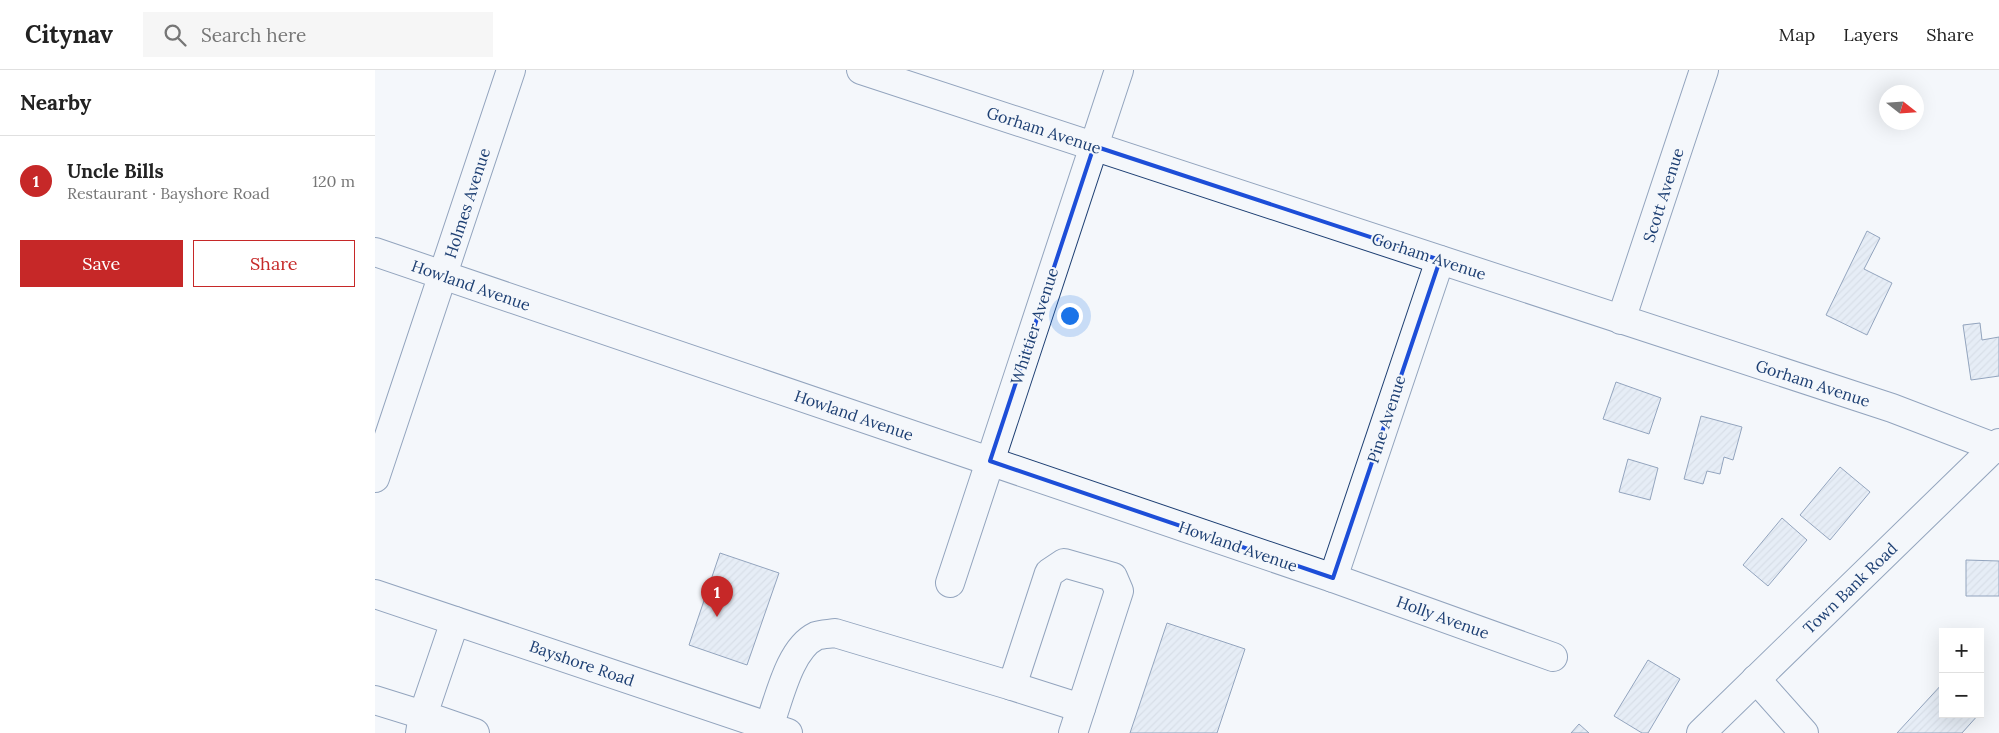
<!DOCTYPE html>
<meta charset="utf-8">
<style>
:root{--surface:#fff;--page:#f6f6f6;--text:#222;--muted:#767676;--line:#e0e0e0;--accent:#c62828}
body{margin:0;font-family:Lora,serif;background:var(--page);color:var(--text)}
.controls{position:absolute;right:15px;bottom:15px;display:grid;overflow:hidden;border-radius:0px;box-shadow:0 5px 20px #0002}
.controls button{width:45px;height:45px;display:grid;place-items:center;padding:0;border:0;border-bottom:1px solid var(--line);background:var(--surface);color:var(--text);font:25px sans-serif}
.compass{position:absolute;left:1504px;top:15px;width:45px;height:45px;border-radius:50%;background:var(--surface);box-shadow:0 5px 20px #0002;rotate:107deg}
.you{position:absolute;left:694px;top:245px;width:18px;height:18px;margin:-12px;border:4px solid #fff;border-radius:50%;background:#1a73e8;box-shadow:0 0 0 8px #1a73e833}
.badge{display:grid;place-items:center;width:32px;height:32px;border-radius:50%;background:var(--accent);color:#fff;font-size:16px;font-weight:700}
.pin{position:absolute;translate:-50% -41px;filter:drop-shadow(0 1px 2px #0008)}
.pin::after{content:'';position:absolute;top:26px;width:18px;height:15px;background:inherit;clip-path:polygon(0 0,100% 0,50% 100%)}
.list{margin:0;padding:0;list-style:none}
h2{display:flex;justify-content:space-between;align-items:center;height:65px;margin:0;padding:0 20px;font-size:21px}
h2 small{font-size:16px;font-weight:400;color:var(--muted)}
.list li{display:grid;grid-template-columns:32px 1fr auto;gap:15px;align-items:center;box-sizing:border-box;height:90px;padding:0 20px;border-top:1px solid var(--line)}
.list b{display:block;font-size:19px;white-space:nowrap}
.list p{margin:0;font-size:16px;white-space:nowrap;color:var(--muted)}
.list em{font-size:16px;font-style:normal;color:var(--muted)}
.actions{display:flex;gap:10px;padding:15px 20px}
.actions a{flex:1;padding:11px 0;border:1px solid var(--accent);border-radius:0px;text-align:center;font-size:18px;color:var(--accent)}
.actions .main{background:var(--accent);color:#fff}
.icon{flex:none;width:28px;height:28px;fill:none;stroke:currentColor;stroke-width:2;stroke-linecap:round;stroke-linejoin:round}
.map{position:relative;flex:none;width:1624px;height:663px;overflow:hidden}
header{display:flex;align-items:center;gap:30px;box-sizing:border-box;height:70px;padding:0 25px;background:var(--surface);border-bottom:1px solid var(--line)}
header strong{font-size:24px}
nav{display:flex;gap:28px;margin-inline-start:auto;font-size:18px}
.search{width:350px;height:45px;background:var(--page);display:flex;align-items:center;gap:12px;box-sizing:border-box;padding:0 18px;border-radius:0px;color:var(--muted);font-size:19px}
main{display:flex}
aside{flex:1;background:var(--surface)}
.map>svg:first-child{display:block}
.building{fill:url(#building-hatch);stroke:#1d3f73}
.lines{fill:none;stroke-linecap:round;stroke-linejoin:round}
.minor-casing{stroke:#1d3f73;stroke-width:30}
.major-casing{stroke:#1d3f73;stroke-width:30}
.minor{stroke:#f4f7fb;stroke-width:28}
.major{stroke:#f4f7fb;stroke-width:28}
.marked{fill:none;stroke:#1d4ed8;stroke-width:4;stroke-linejoin:round}
.labels{text-anchor:middle;dominant-baseline:central;stroke-width:4;stroke-linejoin:round;paint-order:stroke}
.street-label{font-size:16px;fill:#1d3f73;stroke:#f4f7fb}
</style>
<header>
<strong>Citynav</strong>
<div class="search"><svg class="icon" aria-label="search" viewBox="0 0 24 24"><circle cx="10" cy="10" r="6"/><path d="M15 15l6 6"/></svg>Search here</div>
<nav><a>Map</a><a>Layers</a><a>Share</a></nav>
</header>
<main>
<aside>
<h2>Nearby<small></small></h2>
<ul class="list">
<li><span class="badge">1</span><div><b>Uncle Bills</b><p>Restaurant · Bayshore Road</p></div><em>120 m</em></li>
</ul>
<div class="actions"><a class="main">Save</a><a>Share</a></div>
</aside>
<div class="map">
<svg width="1624" height="663" viewBox="0 0 1624 663">
<defs>
<pattern id="building-hatch" width="6" height="6" patternUnits="userSpaceOnUse" patternTransform="scale(1.25)"><rect width="6" height="6" fill="#d5e0f0"/><path d="M-1 1l2-2M0 6l6-6M5 7l2-2" fill="none" stroke="#b6c1d1"/></pattern>
</defs>
<rect width="100%" height="100%" fill="#f4f7fb"/>
<g class="building">
<polygon points="1492,161 1505,168 1489,199 1517,213 1492,265 1451,245"/>
<polygon points="1605,253 1607,270 1624,267 1624,306 1596,310 1588,255"/>
<polygon points="1241,312 1286,328 1274,364 1228,349"/>
<polygon points="1326,346 1367,357 1358,390 1349,387 1345,404 1332,401 1328,414 1309,409"/>
<polygon points="1253,389 1283,398 1275,430 1244,422"/>
<polygon points="1465,397 1495,422 1455,470 1425,445"/>
<polygon points="1407,448 1432,470 1393,516 1368,495"/>
<polygon points="345,483 404,503 372,595 314,575"/>
<polygon points="1591,490 1624,491 1624,526 1591,526"/>
<polygon points="792,553 870,579 842,663 755,663"/>
<polygon points="1273,590 1305,609 1273,663 1267,663 1239,646"/>
<polygon points="1568,613 1568,644 1604,644 1587,663 1522,663"/>
<polygon points="1204,654 1214,663 1196,663"/>
</g>
<g class="lines">
<defs>
<g id="minor">
<polyline points="486,0 1517,338 1624,379"/>
<polyline points="0,182 958,508 1178,587"/>
<polyline points="1246,250 1329,0"/>
<polyline points="0,408 136,0"/>
<polyline points="958,508 1065,190"/>
<polyline points="575,513 744,0"/>
<polyline points="80,551 48,645 100,663"/>
<polyline points="1381,609 1429,663"/>
<polyline points="637,616 706,638"/>
<polyline points="0,630 48,645 45,663"/>
<path d="M 394,656 C 404,630 414,579 441,566 C 447,564 455,564 460,563 L 637,616 L 674,503 L 689,493 L 738,507 L 744,521 L 698,663"/>
<polyline points="1326,663 1624,373"/>
</g>
<polyline id="major" points="0,524 413,663"/>
</defs>
<use href="#minor" class="minor-casing"/>
<use href="#major" class="major-casing"/>
<use href="#minor" class="minor"/>
<use href="#major" class="major"/>
</g>
<path d="M0 0H1624V663H0ZM 719,76 L 1065,190 L 958,508 L 615,391 Z" fill="#f4f7fb" fill-opacity=".55" fill-rule="evenodd"/>
<path class="marked" d="M 719,76 L 1065,190 L 958,508 L 615,391 Z"/>
<g class="labels">
<g class="street-label">
<text transform="translate(669 60) rotate(18)">Gorham Avenue</text>
<text transform="translate(1288 125) rotate(-72)">Scott Avenue</text>
<text transform="translate(92 133) rotate(-72)">Holmes Avenue</text>
<text transform="translate(1054 186) rotate(18)">Gorham Avenue</text>
<text transform="translate(96 215) rotate(19)">Howland Avenue</text>
<text transform="translate(659 256) rotate(-72)">Whittier Avenue</text>
<text transform="translate(1438 313) rotate(18)">Gorham Avenue</text>
<text transform="translate(479 345) rotate(19)">Howland Avenue</text>
<text transform="translate(1011 349) rotate(-72)">Pine Avenue</text>
<text transform="translate(863 476) rotate(19)">Howland Avenue</text>
<text transform="translate(1475 518) rotate(-44)">Town Bank Road</text>
<text transform="translate(1068 547) rotate(20)">Holly Avenue</text>
<text transform="translate(207 593) rotate(19)">Bayshore Road</text>
</g>
</g>
</svg>
<div class="controls">
<button>+</button>
<button>−</button>
</div>
<svg class="compass" viewBox="-18 -18 36 36"><path d="M0-13l5 13h-10z" fill="#e53935"/><path d="M0 13l5-13h-10z" fill="#767676"/></svg>
<div class="you"></div>
<div class="pin badge" style="left:342px;top:547px">1</div>
</div>
</main>
